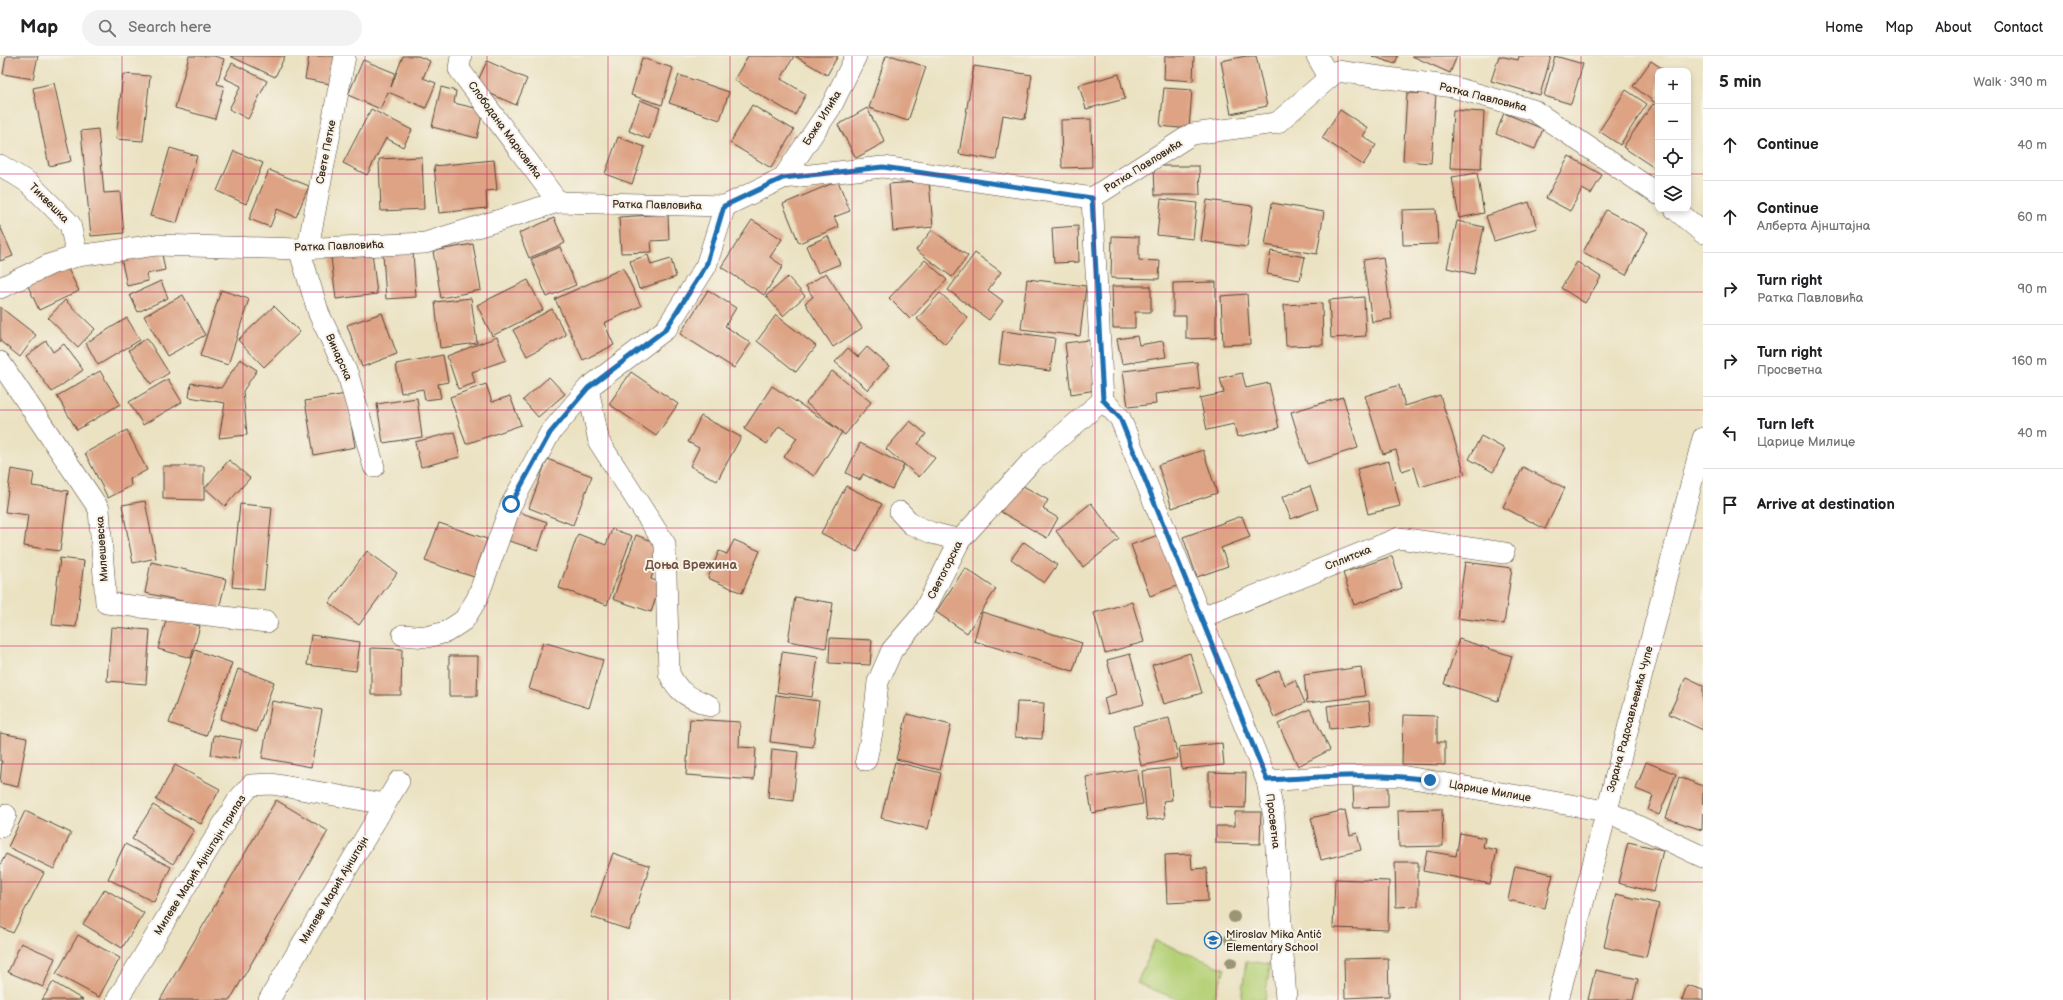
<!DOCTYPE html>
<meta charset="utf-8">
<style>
:root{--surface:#fff;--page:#f2f2f2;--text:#202124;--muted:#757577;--line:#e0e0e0}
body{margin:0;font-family:"Balsamiq Sans",sans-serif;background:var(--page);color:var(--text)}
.controls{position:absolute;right:12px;top:12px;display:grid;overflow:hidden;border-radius:8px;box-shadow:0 2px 6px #0003}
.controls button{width:36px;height:36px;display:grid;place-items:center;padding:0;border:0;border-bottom:1px solid var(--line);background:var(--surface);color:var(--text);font:20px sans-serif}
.stop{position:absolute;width:12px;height:12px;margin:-9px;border:3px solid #1f6fb2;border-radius:50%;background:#fff}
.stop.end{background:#1f6fb2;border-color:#fff;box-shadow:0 1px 4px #0008}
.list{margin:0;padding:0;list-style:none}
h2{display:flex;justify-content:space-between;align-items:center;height:52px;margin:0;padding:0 16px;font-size:17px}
h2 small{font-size:13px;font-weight:400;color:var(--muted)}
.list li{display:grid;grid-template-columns:26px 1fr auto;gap:12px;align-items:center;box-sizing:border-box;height:72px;padding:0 16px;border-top:1px solid var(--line)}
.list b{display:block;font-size:15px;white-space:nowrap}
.list p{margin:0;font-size:13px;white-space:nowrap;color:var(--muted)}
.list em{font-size:13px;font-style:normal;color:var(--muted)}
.icon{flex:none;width:22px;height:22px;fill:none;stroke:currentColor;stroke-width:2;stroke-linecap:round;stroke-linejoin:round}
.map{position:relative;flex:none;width:1703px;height:944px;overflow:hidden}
header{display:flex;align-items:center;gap:24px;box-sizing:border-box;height:56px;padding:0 20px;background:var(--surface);border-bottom:1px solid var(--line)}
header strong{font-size:19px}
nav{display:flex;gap:22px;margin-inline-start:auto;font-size:14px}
.search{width:280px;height:36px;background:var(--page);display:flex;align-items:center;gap:10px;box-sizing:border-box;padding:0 14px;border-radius:22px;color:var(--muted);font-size:15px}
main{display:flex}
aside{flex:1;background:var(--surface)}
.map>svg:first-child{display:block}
.green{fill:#b5d178;stroke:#787e4b}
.building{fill:#dda384}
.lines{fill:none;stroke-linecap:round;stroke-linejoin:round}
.minor-casing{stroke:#554637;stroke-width:22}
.minor{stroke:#fff;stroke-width:21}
.tree{fill:#9b9474}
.route{stroke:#1f6fb2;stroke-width:5}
.grid{fill:none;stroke:#c2185b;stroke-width:1;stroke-opacity:0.55}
.labels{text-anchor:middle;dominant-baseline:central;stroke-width:4;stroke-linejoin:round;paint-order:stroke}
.street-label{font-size:11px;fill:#3b2a1e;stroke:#f7f3e8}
.poi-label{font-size:11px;fill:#3b2a1e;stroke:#f7f3e8;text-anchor:start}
.quarter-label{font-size:13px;font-weight:bold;fill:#745442;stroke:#f7f3e8}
</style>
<header>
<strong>Map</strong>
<div class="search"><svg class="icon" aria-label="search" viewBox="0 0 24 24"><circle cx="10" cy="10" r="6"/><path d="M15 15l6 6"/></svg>Search here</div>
<nav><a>Home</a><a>Map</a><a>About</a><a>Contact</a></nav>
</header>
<main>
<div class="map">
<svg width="1703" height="944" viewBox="0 0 1703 944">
<rect width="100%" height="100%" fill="#f7f3e8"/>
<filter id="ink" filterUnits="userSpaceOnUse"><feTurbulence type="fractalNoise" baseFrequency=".025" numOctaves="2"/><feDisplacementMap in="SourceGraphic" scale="8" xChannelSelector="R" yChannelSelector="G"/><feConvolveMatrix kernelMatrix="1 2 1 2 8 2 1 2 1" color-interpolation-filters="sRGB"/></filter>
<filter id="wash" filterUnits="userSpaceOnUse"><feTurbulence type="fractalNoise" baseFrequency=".012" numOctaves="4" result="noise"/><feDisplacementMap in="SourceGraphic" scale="16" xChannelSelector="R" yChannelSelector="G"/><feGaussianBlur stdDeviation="0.9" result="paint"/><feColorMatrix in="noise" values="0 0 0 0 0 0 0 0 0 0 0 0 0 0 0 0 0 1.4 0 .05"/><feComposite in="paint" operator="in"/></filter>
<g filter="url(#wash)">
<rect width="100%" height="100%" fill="#ebe2c2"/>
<g class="green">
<polygon points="1155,884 1225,913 1213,944 1179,944 1137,927"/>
<polygon points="1246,905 1270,908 1265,944 1241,944"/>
</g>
<g id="blocks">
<g class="building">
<polygon points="6,0 38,0 33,23 3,18"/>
<polygon points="189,0 214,0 224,3 217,28 224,30 215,63 175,52"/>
<polygon points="230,0 285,0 275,21"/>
<polygon points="309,0 341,0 335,29 305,23"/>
<polygon points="403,0 418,0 430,5 423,22 436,27 426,52 388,36 380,53 348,39 363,4 395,17 391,31"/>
<polygon points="748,0 794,0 781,23 806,38 795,59 734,24"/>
<polygon points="795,0 838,0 827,19"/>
<polygon points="886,0 893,0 926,11 908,65 869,52"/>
<polygon points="1165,0 1194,0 1193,25 1164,23"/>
<polygon points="1246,0 1256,0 1267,50 1231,58 1221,5"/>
<polygon points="1372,0 1398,0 1395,8"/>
<polygon points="1412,0 1457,0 1450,17"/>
<polygon points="1499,0 1518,4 1519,0 1551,0 1540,39 1491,25"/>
<polygon points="1555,0 1583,8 1571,48 1544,40"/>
<polygon points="642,2 673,12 662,49 631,39"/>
<polygon points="487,5 527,23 516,49 475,31"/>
<polygon points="1651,5 1666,15 1658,15 1658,49 1633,30"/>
<polygon points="232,7 267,25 248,63 229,53 241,30 224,22"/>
<polygon points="974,10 1032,19 1025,63 1003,59 996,104 959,98"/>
<polygon points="123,18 150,20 143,85 116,83"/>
<polygon points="1119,18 1125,43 1086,53 1079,29"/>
<polygon points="679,19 729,36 720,64 669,47"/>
<polygon points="54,27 71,105 49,110 33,32"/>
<polygon points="441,31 456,35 454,47 483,54 477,82 432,71"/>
<polygon points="1164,32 1192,34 1189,73 1160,70"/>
<polygon points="1626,34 1647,48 1620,89 1599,75"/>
<polygon points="1407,37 1436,38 1431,107 1403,105"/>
<polygon points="640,44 660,52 649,83 629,75"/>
<polygon points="1653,48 1658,51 1658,103 1653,111 1623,91"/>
<polygon points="752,49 794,74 771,112 730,87"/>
<polygon points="867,52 885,86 856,102 838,69"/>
<polygon points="371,53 412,74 403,91 386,82 367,119 343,107"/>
<polygon points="1340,54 1368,72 1363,80 1376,89 1363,109 1322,82"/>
<polygon points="1453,54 1484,56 1481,113 1450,112"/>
<polygon points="1504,57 1543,73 1535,93 1496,78"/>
<polygon points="1091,63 1092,111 1062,112 1061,64"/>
<polygon points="98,73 104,137 120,136 124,177 91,180 81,75"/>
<polygon points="618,81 645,91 632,128 605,118"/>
<polygon points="170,92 197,100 177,167 150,160"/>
<polygon points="234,95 263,107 246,148 217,135"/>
<polygon points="1569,100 1602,119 1591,138 1582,133 1570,155 1546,142"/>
<polygon points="422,101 424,153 381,155 379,103"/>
<polygon points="494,104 497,134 486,135 487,152 439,157 434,110"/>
<polygon points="1154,110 1199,110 1200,139 1155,139"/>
<polygon points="269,114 309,130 296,161 277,153 270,171 249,163"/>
<polygon points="1477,117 1484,157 1459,162 1452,121"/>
<polygon points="838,125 850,155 834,161 839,171 799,187 783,148"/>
<polygon points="929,125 933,171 893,175 889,128"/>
<polygon points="1161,143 1197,147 1193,183 1157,179"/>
<polygon points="1207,144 1253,150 1247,191 1201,185"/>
<polygon points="1529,146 1537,172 1494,185 1486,160"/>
<polygon points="1272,147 1324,156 1317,198 1265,189"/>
<polygon points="1436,153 1438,188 1403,189 1402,154"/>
<polygon points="1606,154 1648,176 1626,219 1583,196"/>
<polygon points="668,158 669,184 651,185 652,196 621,197 619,161"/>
<polygon points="554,162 565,187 529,202 519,177"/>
<polygon points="752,164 782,183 770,201 783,210 764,239 721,211"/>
<polygon points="1457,165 1484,171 1474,218 1447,212"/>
<polygon points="0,170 13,200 0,205"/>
<polygon points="1078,170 1079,206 1054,207 1052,172"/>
<polygon points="932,174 968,200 952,221 916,194"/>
<polygon points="828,180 840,208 818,217 806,190"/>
<polygon points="1112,180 1139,181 1139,204 1160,205 1159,223 1111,222"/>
<polygon points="473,188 481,234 441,242 433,195"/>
<polygon points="560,191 576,229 547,241 531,203"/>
<polygon points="161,193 165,214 146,218 148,225 127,230 121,202"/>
<polygon points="1271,195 1305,201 1300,224 1267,218"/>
<polygon points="372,196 377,238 336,243 331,201"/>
<polygon points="413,196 416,241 386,243 383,198"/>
<polygon points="975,197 1001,216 988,234 1003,245 989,264 948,234"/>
<polygon points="648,199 651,209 671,203 676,221 639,233 630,205"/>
<polygon points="1383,201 1392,263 1372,266 1363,204"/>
<polygon points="925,204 947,224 910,263 889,242"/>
<polygon points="1577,206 1601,221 1585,247 1561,232"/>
<polygon points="67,211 79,235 39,254 28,230"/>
<polygon points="623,212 641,250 604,267 614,289 583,304 555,243"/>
<polygon points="826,217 862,272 833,291 805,247 813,241 806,230"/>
<polygon points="788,221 805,240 783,260 766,240"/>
<polygon points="1027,223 1086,230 1080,280 1021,273"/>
<polygon points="528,224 543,254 492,280 477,249"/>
<polygon points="161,225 168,242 138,256 130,239"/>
<polygon points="1216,226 1216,282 1186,283 1186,260 1173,260 1173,227"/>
<polygon points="1112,230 1151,230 1151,256 1135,256 1135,272 1113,272"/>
<polygon points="221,234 249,243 228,309 200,300"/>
<polygon points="708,234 736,252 725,270 751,287 734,312 680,278"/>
<polygon points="940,237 968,262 945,288 917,263"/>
<polygon points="1247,238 1250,288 1223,289 1221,240"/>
<polygon points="183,239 205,279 167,300 144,260"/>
<polygon points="1364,241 1366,280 1331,282 1329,244"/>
<polygon points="471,242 477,287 440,292 435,246"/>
<polygon points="65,244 95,273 78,291 48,262"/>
<polygon points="1322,247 1323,289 1286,290 1284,249"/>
<polygon points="274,250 300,276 264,311 238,284"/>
<polygon points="0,251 36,279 20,301 0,285"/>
<polygon points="552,253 566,279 527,300 513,274"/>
<polygon points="382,257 397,298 362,311 347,269"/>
<polygon points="776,259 816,290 796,316 757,285"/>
<polygon points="127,262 140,284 98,309 86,287"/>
<polygon points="1003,275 1055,282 1050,315 999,308"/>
<polygon points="1137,280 1139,289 1163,285 1166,301 1122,308 1117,283"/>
<polygon points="497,281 506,304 472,316 475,327 458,333 447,300"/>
<polygon points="147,282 169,317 151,328 129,294"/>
<polygon points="1089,284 1096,334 1071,338 1065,287"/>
<polygon points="46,285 53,296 64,288 83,314 52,336 26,300"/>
<polygon points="867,291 889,310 868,334 835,306 848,292 858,301"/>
<polygon points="443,299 448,326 438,328 441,342 425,344 423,333 401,337 396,308"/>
<polygon points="240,303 257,314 243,335 247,379 219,382 225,347 189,341 191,327 221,332"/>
<polygon points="1197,306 1200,333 1155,338 1156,348 1128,351 1123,315"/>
<polygon points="100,315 120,348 77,374 57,340"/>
<polygon points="832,315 871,346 845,379 806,347"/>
<polygon points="631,316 678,348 656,380 609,348"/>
<polygon points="1242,317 1246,332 1269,327 1279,372 1237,381 1234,368 1207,374 1200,342 1224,337 1220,322"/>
<polygon points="549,321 565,338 538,361 523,344"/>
<polygon points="168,323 182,346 143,369 129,346"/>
<polygon points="486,328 492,346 510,340 521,369 466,388 450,341"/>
<polygon points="1399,329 1405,350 1440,339 1465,418 1420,431 1414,411 1402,415 1396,394 1383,398 1365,340"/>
<polygon points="772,330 842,376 814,420 784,401 797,382 779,370 767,388 744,373"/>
<polygon points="346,338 355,391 314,399 305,345"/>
<polygon points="1343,341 1358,392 1307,408 1291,356"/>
<polygon points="417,342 422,381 383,387 377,348"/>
<polygon points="701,360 741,381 717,425 690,410 699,392 688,386"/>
<polygon points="910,365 926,378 918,388 935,402 919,421 886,393"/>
<polygon points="127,374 147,414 130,423 131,430 108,442 85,397"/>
<polygon points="454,376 460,401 421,411 415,386"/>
<polygon points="1481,380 1505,393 1493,416 1469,403"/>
<polygon points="860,387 904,409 892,433 863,418 860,424 846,417"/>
<polygon points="1203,394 1217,437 1172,452 1158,409"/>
<polygon points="547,403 592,420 573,469 529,452"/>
<polygon points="229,404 250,422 225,450 205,432"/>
<polygon points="1389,405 1400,450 1368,458 1357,413"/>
<polygon points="163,410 204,410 204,444 163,443"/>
<polygon points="1523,411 1565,432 1545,473 1503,451"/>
<polygon points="11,413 34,417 32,430 68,435 60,495 24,490 28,459 5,456"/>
<polygon points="1018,427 1048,444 1043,453 1058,462 1047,482 1001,456"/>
<polygon points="846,430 882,448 857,496 821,477"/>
<polygon points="1310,430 1318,453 1291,463 1282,441"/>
<polygon points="145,445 156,502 133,507 122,449"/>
<polygon points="1091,447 1119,483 1083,511 1056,475"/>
<polygon points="240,448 272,451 264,534 232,531"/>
<polygon points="519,456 547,466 538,494 509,485"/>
<polygon points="1242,460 1250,481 1221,492 1228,510 1197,521 1183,481"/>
<polygon points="439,467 487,483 474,521 425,505"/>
<polygon points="612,473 632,480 607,549 559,532 578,478 606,489"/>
<polygon points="636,479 662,489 651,523 661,527 651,556 613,543"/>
<polygon points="1158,479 1177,530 1150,540 1131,489"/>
<polygon points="734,484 760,495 742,537 708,522 719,495 727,498"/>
<polygon points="1024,486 1057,509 1044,527 1011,503"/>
<polygon points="367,495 397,517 359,569 329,547"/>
<polygon points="1392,500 1402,532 1354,549 1343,517"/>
<polygon points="60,502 84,505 76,571 52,569"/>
<polygon points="151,506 226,523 219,553 145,537"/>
<polygon points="1465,506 1512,512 1504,568 1457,562"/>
<polygon points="965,512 996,533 967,577 936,556"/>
<polygon points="795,541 833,547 826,592 788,585"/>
<polygon points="1132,546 1144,586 1105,597 1094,557"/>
<polygon points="982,556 1082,587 1073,615 974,585"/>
<polygon points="167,561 200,570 191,602 158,593"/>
<polygon points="111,571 150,574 146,628 107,625"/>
<polygon points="311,579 360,586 356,615 307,609"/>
<polygon points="830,582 872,584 870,609 829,607"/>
<polygon points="1459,583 1512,600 1498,645 1444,628"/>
<polygon points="543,586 603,604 589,652 529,633"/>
<polygon points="371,592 402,593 401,639 371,639"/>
<polygon points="195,594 232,607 206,680 169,667"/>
<polygon points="782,596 818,601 812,641 777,636"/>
<polygon points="1190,597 1202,637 1164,648 1152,609"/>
<polygon points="1130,598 1144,648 1108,658 1104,642 1116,638 1107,604"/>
<polygon points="449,600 478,600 477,640 449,640"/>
<polygon points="1361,611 1365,640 1307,647 1304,619"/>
<polygon points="238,613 274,626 257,676 220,663"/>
<polygon points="1279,614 1285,629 1295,624 1305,647 1274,661 1257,624"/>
<polygon points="1686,621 1703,629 1703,674 1669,658"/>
<polygon points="776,639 819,645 813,691 770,686"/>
<polygon points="272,645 322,654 311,711 262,702"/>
<polygon points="1369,645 1371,668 1330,673 1327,650"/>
<polygon points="1017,646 1044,647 1042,683 1015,681"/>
<polygon points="1310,653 1330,694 1298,710 1278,668"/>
<polygon points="907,658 951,669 940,714 896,703"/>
<polygon points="1403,659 1437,660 1437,686 1445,686 1445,709 1402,708"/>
<polygon points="1169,662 1178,702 1141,710 1133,670"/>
<polygon points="690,663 740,666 739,691 756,692 754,724 686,719"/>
<polygon points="0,677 27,682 18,731 0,727 2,705 0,705"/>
<polygon points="214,679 242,684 238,703 211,699"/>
<polygon points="1222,687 1224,709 1182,713 1179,691"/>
<polygon points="772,693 798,696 793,745 768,742"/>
<polygon points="895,706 941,717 928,773 881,762"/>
<polygon points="1646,706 1676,718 1659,759 1648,754 1653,740 1636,733"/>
<polygon points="175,709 220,733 201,768 156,744"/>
<polygon points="1169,712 1172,744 1163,745 1165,762 1147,764 1142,715"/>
<polygon points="1137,713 1143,748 1092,757 1086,721"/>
<polygon points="1209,716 1246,717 1245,752 1209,751"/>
<polygon points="1679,721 1703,730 1702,774 1666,762"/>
<polygon points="1388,730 1388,751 1354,752 1353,731"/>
<polygon points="276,744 328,775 230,944 160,944"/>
<polygon points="153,749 194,774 173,808 132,783"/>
<polygon points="1442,753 1443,790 1399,791 1398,754"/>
<polygon points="1345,754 1350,779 1357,777 1361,794 1321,804 1311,762"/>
<polygon points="25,755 71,777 54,813 8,791"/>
<polygon points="1235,756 1261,756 1260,788 1216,787 1216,770 1235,770"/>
<polygon points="1460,777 1485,782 1483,791 1497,794 1490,828 1423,815 1427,795 1456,800"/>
<polygon points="1628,786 1663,794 1653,836 1618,827"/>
<polygon points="125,788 171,811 154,846 108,823"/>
<polygon points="613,797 650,810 629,874 591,861"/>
<polygon points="6,798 44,817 13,877 0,871 0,809"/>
<polygon points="1191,798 1192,813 1207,812 1208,845 1167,847 1165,799"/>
<polygon points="1395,806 1418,806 1418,850 1396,851"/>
<polygon points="1515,810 1553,818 1545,852 1508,844"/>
<polygon points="1335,823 1389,825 1388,874 1333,872"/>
<polygon points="105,833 144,857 122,892 83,868"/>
<polygon points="1616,838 1659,848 1646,901 1604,891"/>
<polygon points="78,879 120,902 99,941 56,918"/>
<polygon points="21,887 55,902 43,931 8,916"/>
<polygon points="1388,902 1389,940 1345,942 1344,903"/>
<polygon points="1595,914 1638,923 1633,944 1588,944"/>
<polygon points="53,926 83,944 42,944"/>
<polygon points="1687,929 1703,934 1703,944 1682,944"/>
</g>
</g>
</g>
<g filter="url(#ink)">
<use href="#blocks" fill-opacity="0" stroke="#554637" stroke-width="1"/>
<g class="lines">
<defs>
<g id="minor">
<polyline points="461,0 459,13 558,146"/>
<polyline points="1317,0 1329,21"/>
<polyline points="0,109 29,127 70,168 77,200"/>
<polyline points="783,122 831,51 856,0"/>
<polyline points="1092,142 1103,344 1120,362 1267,725 1274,761 1286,944"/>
<polyline points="1675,153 1703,177"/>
<polyline points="308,191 345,0"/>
<polyline points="299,193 319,258 348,319 374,411"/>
<polyline points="0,232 51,208 77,200 156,189 299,193 425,187 558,146 725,150 783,122 883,111 1092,142 1192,78 1277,67 1337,15 1453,31 1533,54 1658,138"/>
<polyline points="0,306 99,453 106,547 267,566"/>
<path d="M 588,332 L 599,386 L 665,488 L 669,617 C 679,639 690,641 710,650"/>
<polyline points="900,456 911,468 932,477 960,484"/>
<polyline points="1200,562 1399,482 1504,497"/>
<polyline points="403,579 427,581 446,576 464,564 477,543 511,449 550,377 588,332 666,273 706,210 725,150"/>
<polyline points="866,704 873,672 878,626 892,594 922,559 960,484 1031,406 1103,344"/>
<polyline points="1267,725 1335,720 1401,720 1606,755 1703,801"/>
<polyline points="0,771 6,759"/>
<polyline points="117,944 238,744 251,729 272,728 385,748"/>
<polyline points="269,944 399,725"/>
<polyline points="1558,944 1703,382"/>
</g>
</defs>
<use href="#minor" class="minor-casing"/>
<use href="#minor" class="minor"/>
</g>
<g class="tree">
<circle cx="1234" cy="861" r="6"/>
<circle cx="1230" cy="883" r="6"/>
<circle cx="1231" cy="907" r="6"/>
</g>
</g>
<g class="lines" filter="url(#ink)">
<path class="route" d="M 511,448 L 550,377 L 588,332 L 666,273 L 706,210 L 724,150 L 783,122 L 883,111 L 1092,142 L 1103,344 L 1120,362 L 1267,724 C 1321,721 1376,716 1430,724"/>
</g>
<path class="grid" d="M 122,0 L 122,944M 243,0 L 243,944M 365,0 L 365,944M 487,0 L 487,944M 608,0 L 608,944M 730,0 L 730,944M 852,0 L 852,944M 973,0 L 973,944M 1095,0 L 1095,944M 1216,0 L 1216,944M 1338,0 L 1338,944M 1460,0 L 1460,944M 1581,0 L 1581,944M 0,118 L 1658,118M 1688,118 L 1703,118M 0,236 L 1703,236M 0,354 L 1703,354M 0,472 L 1703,472M 0,590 L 1703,590M 0,708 L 1703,708M 0,826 L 1703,826"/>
<defs>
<symbol id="school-ring" viewBox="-11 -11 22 22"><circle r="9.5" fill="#f7f3e8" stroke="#1f6fb2" stroke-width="1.5"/><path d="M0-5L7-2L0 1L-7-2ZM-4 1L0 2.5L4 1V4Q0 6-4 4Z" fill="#1f6fb2"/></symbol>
</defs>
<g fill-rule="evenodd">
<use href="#school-ring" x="1203" y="874" width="20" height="20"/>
</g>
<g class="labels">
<g class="street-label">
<text transform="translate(1483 41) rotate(14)">Ратка Павловића</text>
<text transform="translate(822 62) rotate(-58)">Боже Илића</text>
<text transform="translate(505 74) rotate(54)">Слободана Марковића</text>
<text transform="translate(326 96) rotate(-79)">Свете Петке</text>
<text transform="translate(1143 110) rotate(-32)">Ратка Павловића</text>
<text transform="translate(49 147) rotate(45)">Тиквешка</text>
<text transform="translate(657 149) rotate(1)">Ратка Павловића</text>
<text transform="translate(339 190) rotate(-2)">Ратка Павловића</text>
<text transform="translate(339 301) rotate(66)">Винарска</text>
<text transform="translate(102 493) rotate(-94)">Милешевска</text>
<text transform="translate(1348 502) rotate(-22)">Сплитска</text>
<text transform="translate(945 514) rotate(-63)">Светогорска</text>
<text transform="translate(1630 663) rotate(-75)">Зорана Радосављевића Чупе</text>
<text transform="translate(1490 735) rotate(10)">Царице Милице</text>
<text transform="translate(1273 765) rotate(83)">Просветна</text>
<text transform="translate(200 809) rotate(-58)">Милеве Марић Ајнштајн прилаз</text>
<text transform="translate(334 834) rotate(-59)">Милеве Марић Ајнштајн</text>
</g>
<g class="poi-label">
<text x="1226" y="878">Miroslav Mika Antić<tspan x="1226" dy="13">Elementary School</tspan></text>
</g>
<g class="quarter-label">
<text x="691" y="509">Доња Врежина</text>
</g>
</g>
</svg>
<div class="controls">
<button>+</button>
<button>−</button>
<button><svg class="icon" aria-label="locate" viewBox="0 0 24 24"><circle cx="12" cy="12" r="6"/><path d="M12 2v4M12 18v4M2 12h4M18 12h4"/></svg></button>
<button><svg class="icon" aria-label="layers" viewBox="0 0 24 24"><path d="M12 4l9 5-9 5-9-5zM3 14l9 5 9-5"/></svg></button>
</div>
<div class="stop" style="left:511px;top:448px"></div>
<div class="stop end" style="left:1430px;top:724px"></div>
</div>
<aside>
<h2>5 min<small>Walk · 390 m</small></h2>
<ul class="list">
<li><svg class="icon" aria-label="ahead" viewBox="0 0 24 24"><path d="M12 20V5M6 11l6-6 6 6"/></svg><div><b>Continue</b></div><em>40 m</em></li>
<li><svg class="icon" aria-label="ahead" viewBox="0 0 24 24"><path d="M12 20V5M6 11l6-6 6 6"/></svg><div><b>Continue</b><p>Алберта Ајнштајна</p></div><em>60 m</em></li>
<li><svg class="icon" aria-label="right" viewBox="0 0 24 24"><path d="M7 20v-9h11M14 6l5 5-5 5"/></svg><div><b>Turn right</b><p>Ратка Павловића</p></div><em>90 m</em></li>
<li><svg class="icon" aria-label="right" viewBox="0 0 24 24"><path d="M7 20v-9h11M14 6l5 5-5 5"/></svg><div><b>Turn right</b><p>Просветна</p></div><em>160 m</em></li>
<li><svg class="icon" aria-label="left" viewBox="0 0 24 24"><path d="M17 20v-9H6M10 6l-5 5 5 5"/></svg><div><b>Turn left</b><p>Царице Милице</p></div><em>40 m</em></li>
<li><svg class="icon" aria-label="arrive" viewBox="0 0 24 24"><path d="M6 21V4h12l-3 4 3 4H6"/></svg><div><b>Arrive at destination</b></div></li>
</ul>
</aside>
</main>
